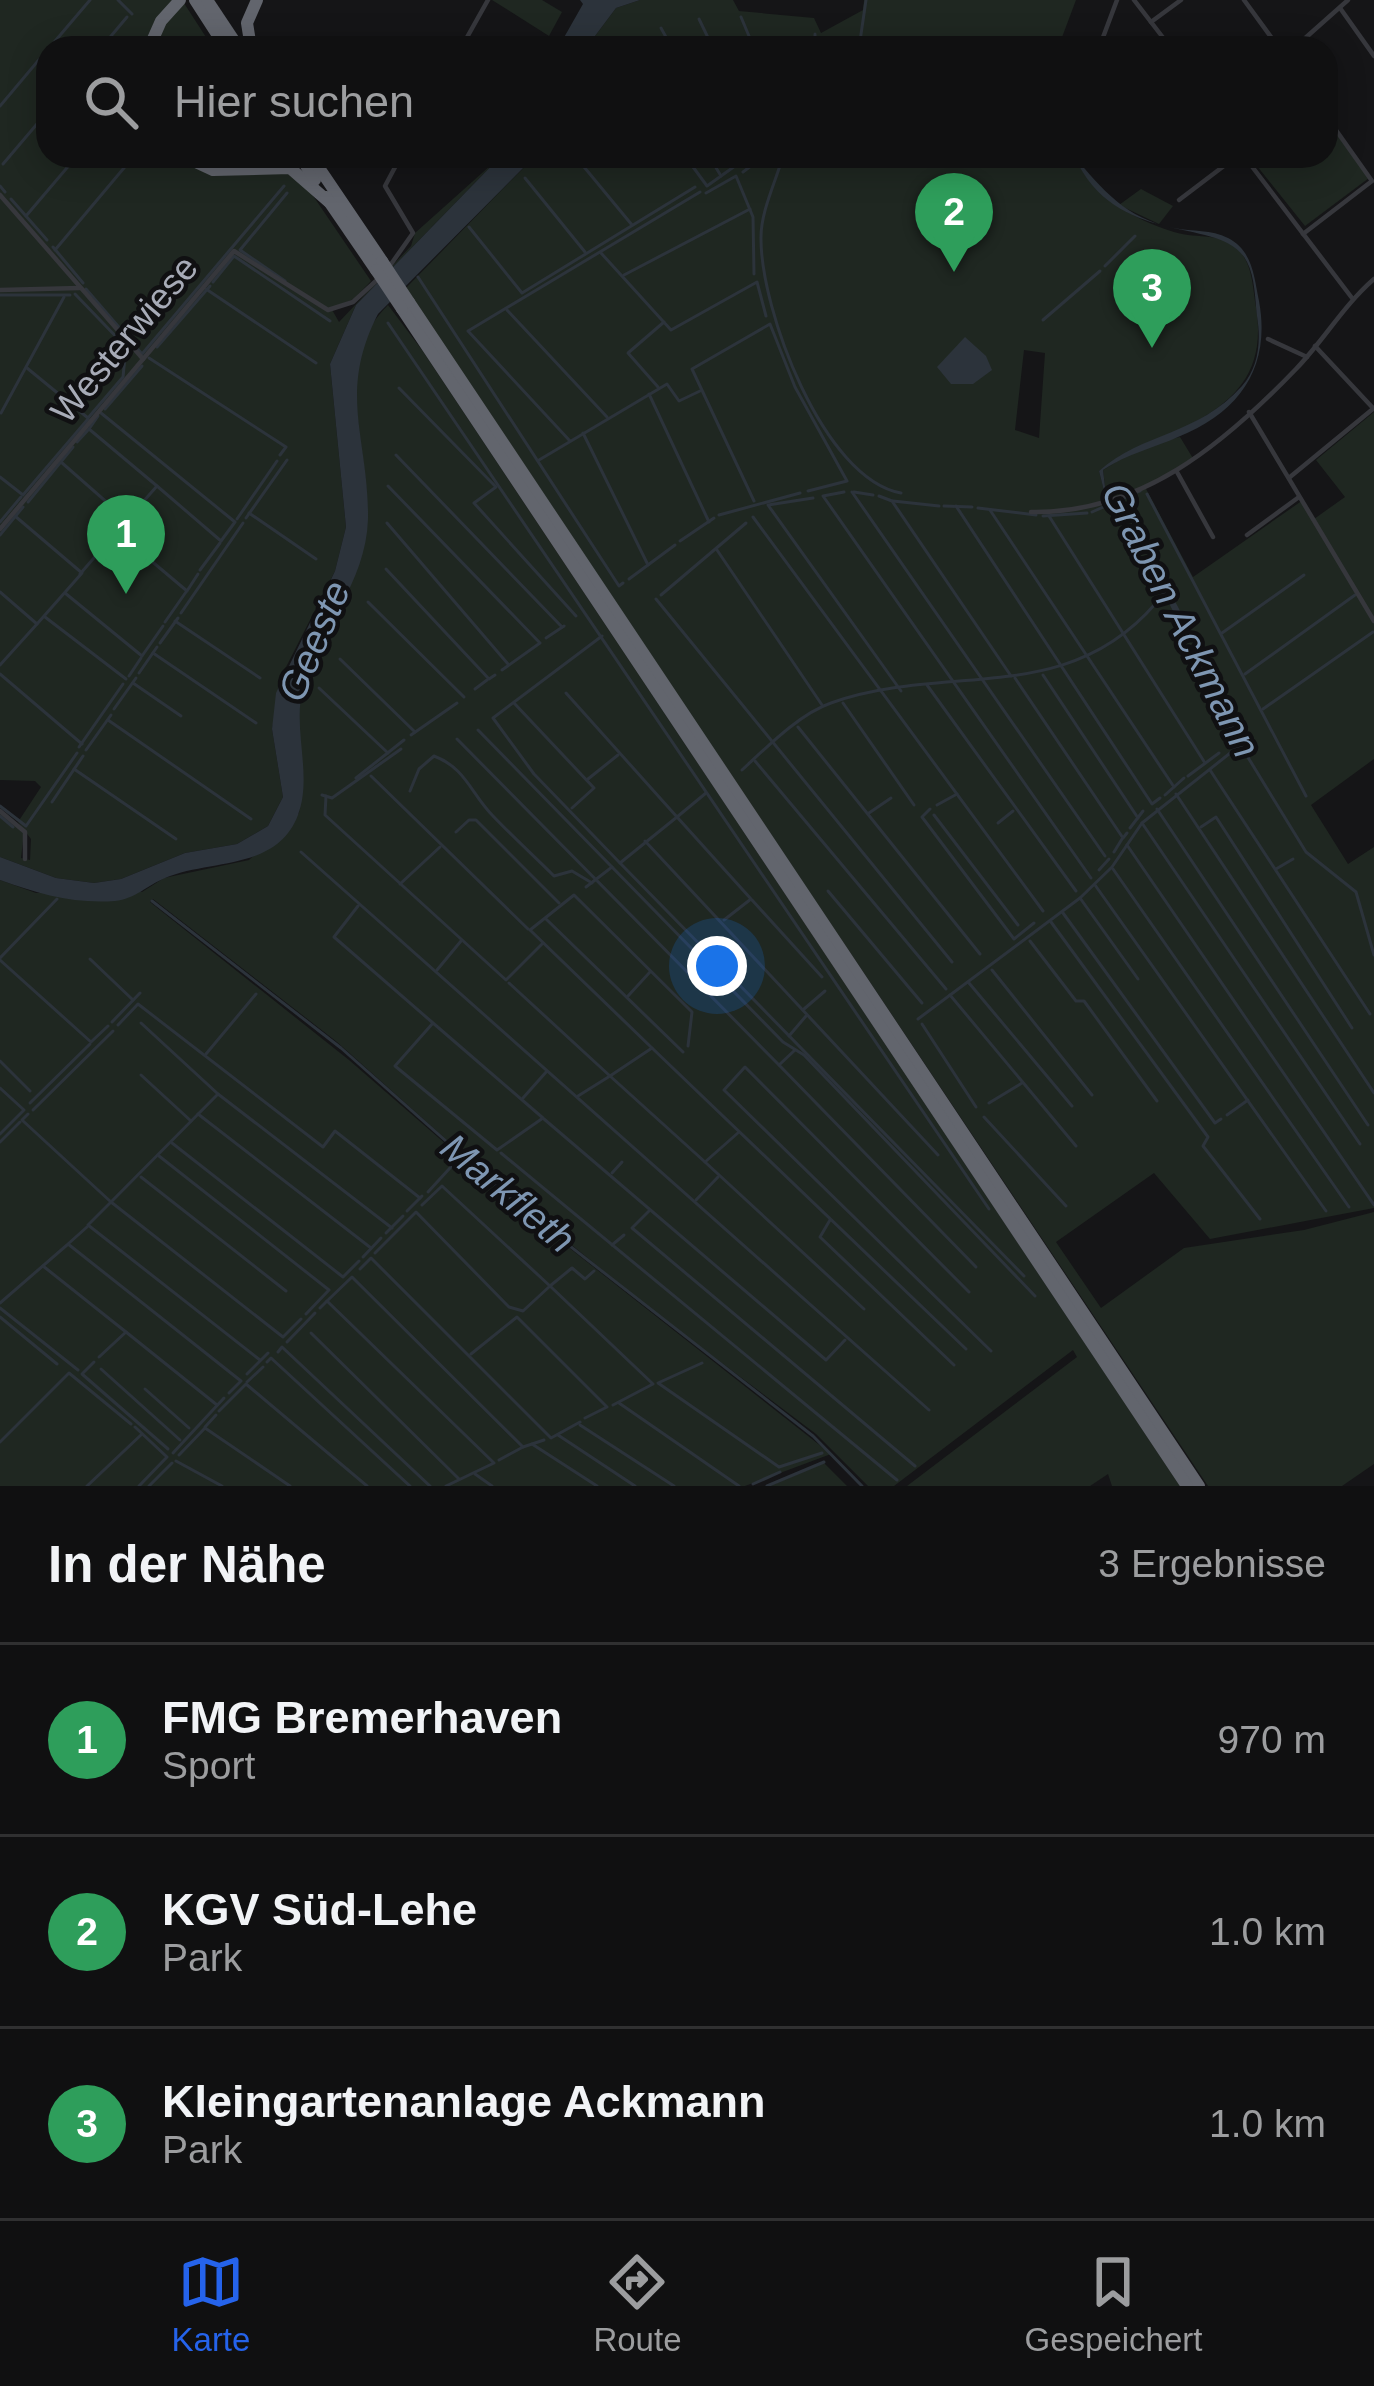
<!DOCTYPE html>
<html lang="de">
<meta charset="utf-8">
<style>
:root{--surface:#101011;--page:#1e1e1f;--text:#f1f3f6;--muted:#9c9d9f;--line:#303031;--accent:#2563eb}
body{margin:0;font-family:Helvetica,sans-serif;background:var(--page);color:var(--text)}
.you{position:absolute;left:717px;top:966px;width:42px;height:42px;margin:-30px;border:9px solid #fff;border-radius:50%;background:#1a73e8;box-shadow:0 0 0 18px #1a73e833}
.badge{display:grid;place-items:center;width:78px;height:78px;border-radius:50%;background:var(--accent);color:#fff;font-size:39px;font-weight:700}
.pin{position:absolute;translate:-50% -99px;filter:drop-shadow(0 3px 6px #0008)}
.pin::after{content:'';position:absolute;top:63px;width:42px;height:36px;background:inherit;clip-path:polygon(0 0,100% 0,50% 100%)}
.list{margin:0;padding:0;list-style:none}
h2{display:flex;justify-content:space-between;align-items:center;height:156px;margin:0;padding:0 48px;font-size:51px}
h2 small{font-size:39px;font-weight:400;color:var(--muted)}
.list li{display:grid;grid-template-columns:78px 1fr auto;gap:36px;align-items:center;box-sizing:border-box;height:192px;padding:0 48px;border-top:3px solid var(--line)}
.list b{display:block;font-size:45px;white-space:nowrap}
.list p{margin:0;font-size:39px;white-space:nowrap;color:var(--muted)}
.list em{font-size:39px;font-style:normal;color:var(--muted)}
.icon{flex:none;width:66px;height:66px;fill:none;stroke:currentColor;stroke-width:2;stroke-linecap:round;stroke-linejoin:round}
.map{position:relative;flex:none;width:1374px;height:1486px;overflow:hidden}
.search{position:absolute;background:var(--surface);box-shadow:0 6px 30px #0003;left:36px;right:36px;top:36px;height:132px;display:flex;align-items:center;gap:30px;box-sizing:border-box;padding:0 42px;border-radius:36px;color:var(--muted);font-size:45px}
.sheet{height:732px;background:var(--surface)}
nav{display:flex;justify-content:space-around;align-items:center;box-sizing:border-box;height:168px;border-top:3px solid var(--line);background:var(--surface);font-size:33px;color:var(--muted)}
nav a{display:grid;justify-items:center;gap:6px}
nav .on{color:var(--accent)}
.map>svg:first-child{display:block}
.green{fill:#1f2721;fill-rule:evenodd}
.water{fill:#2c333b}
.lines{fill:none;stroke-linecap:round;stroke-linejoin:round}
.stream{stroke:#2c333b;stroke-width:3}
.minor{stroke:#36373c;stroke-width:4.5}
.motorway{stroke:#62656d;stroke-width:12}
.motorway-bridge{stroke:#62656d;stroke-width:12}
.labels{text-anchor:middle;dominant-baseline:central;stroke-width:9;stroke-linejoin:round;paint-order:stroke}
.street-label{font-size:36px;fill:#a7abb7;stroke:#101012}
.water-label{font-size:39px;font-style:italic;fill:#7e96b2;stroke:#101012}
</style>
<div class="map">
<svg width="1374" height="1486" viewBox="0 0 1374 1486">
<rect width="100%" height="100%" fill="#151517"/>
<g class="green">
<polygon points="0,0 182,0 213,48 48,48 48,156 286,156 371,281 354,299 331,308 339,322 411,246 415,233 501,156 356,305 330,364 346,527 335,571 284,671 272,729 283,797 268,826 237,844 185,853 121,879 94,883 56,878 0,857 0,813 24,833 21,858 30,860 31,839 18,822 41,787 35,781 0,780"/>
<polygon points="492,0 542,0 562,12 549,36"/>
<polygon points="640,0 733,0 739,11 814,18 821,33 863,10 864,0 1076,0 1058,48 586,48 616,8"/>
<polygon points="1326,119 1369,178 1305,226 1249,156 1326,156"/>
<path d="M 535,156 L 1074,156 C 1093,197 1133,219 1174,232 C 1199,240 1223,230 1242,254 C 1253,269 1253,290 1256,307 C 1274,416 1169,425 1099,471 L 1107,502 L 1103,470 L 1142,446 L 1180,437 L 1194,460 L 1145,487 L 1193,577 L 1303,500 L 1314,519 L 1345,497 L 1316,460 L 1374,412 L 1374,759 L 1311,805 L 1348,864 L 1374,847 L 1374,1208 L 1210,1239 L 1154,1173 L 1056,1242 L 1101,1308 L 1184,1248 L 1304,1230 L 1374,1212 L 1374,1464 L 1342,1486 L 1208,1486 L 405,289 ZM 1024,350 L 1045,353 L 1039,438 L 1015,430 Z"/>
<polygon points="1141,189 1173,206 1159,224 1119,205"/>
<path d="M 388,305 L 422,350 L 1180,1486 L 1112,1486 L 1108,1474 L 1090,1486 L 907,1486 L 1077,1357 L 1073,1350 L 894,1486 L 868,1486 L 816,1434 L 654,1312 L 486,1175 L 337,1042 L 153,899 L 150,902 L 349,1060 L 530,1217 L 831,1454 L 745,1486 L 0,1486 L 0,880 L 36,893 L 142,892 L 164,878 L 249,860 L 299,813 C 304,771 291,726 304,685 C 323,627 365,581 367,515 C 370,445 329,363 388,305 Z"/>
<polygon points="824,1463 847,1486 770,1486"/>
</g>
<g class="water">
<polygon points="580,0 640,0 616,8 586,48 558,48 583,4"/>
<path d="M 501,156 L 535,156 L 378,314 C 337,394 369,438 368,519 C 366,584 320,628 303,688 C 292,729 313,775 298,815 C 277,871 210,859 165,878 C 148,885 135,899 115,901 C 74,904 39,894 0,880 L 0,857 L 56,878 L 94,883 L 121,879 L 185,853 L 237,844 L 268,826 L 283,797 L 272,729 L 276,693 L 335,571 L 346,527 L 330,364 L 356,305 Z"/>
<path d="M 1074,156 C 1102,189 1126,219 1174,228 C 1193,232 1211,229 1228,238 C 1253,251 1254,277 1259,301 C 1271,366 1241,412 1178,437 C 1151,449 1129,453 1103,470 L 1107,503 L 1099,471 C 1143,432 1197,436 1242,386 C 1259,367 1261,341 1257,316 C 1255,299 1255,277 1247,262 C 1223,213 1118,252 1074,156 Z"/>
<polygon points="965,337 986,356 992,370 973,384 951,384 937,367"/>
<path d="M 1113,505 C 1129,535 1145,570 1167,591 C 1184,608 1186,638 1207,655 L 1208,678 L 1243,743 L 1241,749 L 1233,749 L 1236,740 C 1216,706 1213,698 1203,661 C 1199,643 1177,622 1169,603 L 1159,606 L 1162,594 L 1151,586 Z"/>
</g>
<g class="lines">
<g class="stream">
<polyline points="118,0 132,14"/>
<polyline points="741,17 754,48"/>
<polyline points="699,19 713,48"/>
<polyline points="661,28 672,48"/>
<polyline points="815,34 815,48"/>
<polyline points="611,39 617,48"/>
<polyline points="639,40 644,48"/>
<polyline points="50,47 90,0"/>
<polyline points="101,48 127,17"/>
<polyline points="785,48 808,38"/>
<polyline points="859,48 866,0"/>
<polyline points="0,106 48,49"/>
<polyline points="575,156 632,225"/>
<polyline points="685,156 707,186 749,156"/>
<polyline points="709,156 721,176"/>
<polyline points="732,156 738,166"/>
<path d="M 783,156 C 776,181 761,211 761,237 C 760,309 823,479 901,493"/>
<polyline points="3,164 48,111"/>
<polyline points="743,172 764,156"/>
<polyline points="525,178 585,252"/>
<polyline points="0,186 5,192"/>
<polyline points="706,193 736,176 753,217 754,274"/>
<polyline points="11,199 47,240"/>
<polyline points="26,216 77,156"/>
<polyline points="469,227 522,293 695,187"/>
<polyline points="53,247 83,283"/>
<polyline points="55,250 134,156"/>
<polyline points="601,253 671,330 757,282 766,316"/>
<polyline points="1105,266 1135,236"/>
<polyline points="624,275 750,209"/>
<polyline points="418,277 619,586 623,583"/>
<polyline points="285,281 240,250 287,193"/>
<polyline points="213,282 234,256 330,321"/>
<polyline points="86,289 142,354 284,186"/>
<polyline points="206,289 316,363"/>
<polyline points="0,295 70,295"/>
<polyline points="507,310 607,417"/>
<polyline points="1043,320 1100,271"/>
<polyline points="388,323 989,1209"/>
<polyline points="157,347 210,286"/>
<polyline points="149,358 286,447 280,455"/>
<polyline points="27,368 88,418 123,377 126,347 75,294"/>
<polyline points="658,387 628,353 664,322"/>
<polyline points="399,388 496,487 474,503 576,616"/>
<polyline points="649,394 709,522"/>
<polyline points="105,409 142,366"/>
<polyline points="1,413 64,297"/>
<polyline points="101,413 235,522 221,541 157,486"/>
<polyline points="89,429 98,416"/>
<polyline points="583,433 648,565"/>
<polyline points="570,441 468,331 700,192"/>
<polyline points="77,442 89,429 157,486 128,519"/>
<polyline points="396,455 562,627"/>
<polyline points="539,460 667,384 679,401 700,391"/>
<polyline points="61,462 127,520 80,574"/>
<polyline points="0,477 23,495 88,419"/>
<polyline points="388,486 540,643 502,670"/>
<polyline points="844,492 823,496 1091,878"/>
<polyline points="852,492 1105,856"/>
<polyline points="854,492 873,495"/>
<polyline points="1147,494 1306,796"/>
<polyline points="879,496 892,501 1011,676"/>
<polyline points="813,498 768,505 901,691"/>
<polyline points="754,501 692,369 770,324 795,387 847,481 808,491"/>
<polyline points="893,501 939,506"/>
<polyline points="28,502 73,447"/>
<polyline points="944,506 972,507"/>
<polyline points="956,506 1152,804 1160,798"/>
<polyline points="978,508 1036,515"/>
<polyline points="990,510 1174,787"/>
<polyline points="1092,512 1140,491"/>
<polyline points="249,513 316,559"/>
<polyline points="719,515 800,493"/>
<polyline points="15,516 82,573 37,624"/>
<polyline points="1043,516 1087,513"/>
<polyline points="1049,516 1205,763"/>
<polyline points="753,517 1043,911"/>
<polyline points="246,518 287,460"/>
<polyline points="237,519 277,461"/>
<polyline points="0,522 21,497"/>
<polyline points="387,523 508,664"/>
<polyline points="117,532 187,591 198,574"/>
<polyline points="0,535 23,507"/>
<polyline points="680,541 714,518"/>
<polyline points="717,550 822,705"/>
<polyline points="386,569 489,679 495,675"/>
<polyline points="200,570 220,543"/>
<polyline points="629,579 675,545"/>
<polyline points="0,592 37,624 0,665"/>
<polyline points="65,593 142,656 163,626"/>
<polyline points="661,595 746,523"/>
<polyline points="656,599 952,962"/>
<polyline points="368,602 464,697"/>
<polyline points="181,613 243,523"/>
<polyline points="45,617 126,679"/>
<polyline points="175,621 260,678"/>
<polyline points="165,622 186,592"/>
<polyline points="1222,633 1304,575"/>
<polyline points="602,636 493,718 534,774 620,863"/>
<polyline points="546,638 564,626"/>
<polyline points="160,643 178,618"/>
<polyline points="153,653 256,723"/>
<polyline points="340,659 415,732"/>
<polyline points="139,673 157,647"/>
<polyline points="0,674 82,744"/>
<polyline points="1245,674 1355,595"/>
<polyline points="1043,675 1138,818"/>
<polyline points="129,676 141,658"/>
<polyline points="1015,678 1123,838 1127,833"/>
<polyline points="133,683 181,716"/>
<polyline points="927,685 1076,891"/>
<polyline points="319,688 388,753"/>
<polyline points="475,689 487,680"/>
<polyline points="566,693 677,817 620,863 1024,1276"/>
<polyline points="514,703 594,788 572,808"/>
<polyline points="843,703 914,805"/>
<polyline points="114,709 136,678"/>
<polyline points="1263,709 1373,632"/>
<polyline points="108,720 251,819"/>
<polyline points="798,727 980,954"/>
<polyline points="478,730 783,1042 804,1055 1035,1296"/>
<polyline points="411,735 457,703"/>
<polyline points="457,739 779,1065"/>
<polyline points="1241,746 1306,852 1356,892 1374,955"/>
<polyline points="79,747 123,684"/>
<polyline points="86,750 111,715"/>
<polyline points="755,761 946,989"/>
<polyline points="74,769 176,839"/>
<path d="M 742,770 C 766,748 799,714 831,703 C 946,662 1066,708 1156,603"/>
<polyline points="1210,770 1370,1014"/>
<polyline points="371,776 528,929"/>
<polyline points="1188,776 1219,753"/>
<polyline points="356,778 404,740"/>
<polyline points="588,779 618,755"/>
<path d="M 410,791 L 419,769 L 434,756 C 466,768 471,794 493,816 C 513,837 534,856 554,876 L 572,871 L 592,883"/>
<polyline points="706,793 677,817 751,899 724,920"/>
<polyline points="1176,794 1374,1093"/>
<polyline points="322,795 332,798 401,749"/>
<polyline points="1165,795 1184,778"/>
<polyline points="326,796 325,815 506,980 543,943"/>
<polyline points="52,802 83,756"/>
<polyline points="937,805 957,794"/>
<polyline points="0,806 26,826 77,753"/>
<polyline points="930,809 922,817 1014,939 1034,923"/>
<polyline points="1157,809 1368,1125"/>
<polyline points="869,813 891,798"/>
<polyline points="934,815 1018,925"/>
<polyline points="0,816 13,827"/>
<polyline points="998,823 1013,811"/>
<polyline points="1142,823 1360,1144"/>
<polyline points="1201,827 1216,817 1352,1028"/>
<polyline points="1130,828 1143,811"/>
<polyline points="456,832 469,820 476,820 559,903"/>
<polyline points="645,841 938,1155"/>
<polyline points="1127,845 1374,1205"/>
<polyline points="301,852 929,1410"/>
<polyline points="1114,852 1122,839"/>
<polyline points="1113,869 1349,1207"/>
<polyline points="1276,869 1293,859"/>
<polyline points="1099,870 1109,859"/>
<polyline points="400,884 440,847"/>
<polyline points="1095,885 1326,1211"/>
<polyline points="586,887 612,867"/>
<polyline points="828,891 922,1003"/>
<polyline points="1080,898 1138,979"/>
<polyline points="752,900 822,977"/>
<polyline points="152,901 341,1048 525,1211 813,1436 862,1486"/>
<polyline points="358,906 334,937 433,1023 395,1066 497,1150 543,1118 433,1023"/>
<polyline points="1063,913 1215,1123 1221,1119"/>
<polyline points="546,919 683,1052"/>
<polyline points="1051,922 1208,1137 1203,1146 1260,1219"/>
<polyline points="1030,941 1076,1001 1084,1001 1157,1101"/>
<polyline points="0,958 57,899"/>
<polyline points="90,959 133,1000"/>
<polyline points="0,960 91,1042 108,1026"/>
<polyline points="437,970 461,941"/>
<polyline points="992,970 1092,1095"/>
<polyline points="509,983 610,1076 578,1096"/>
<polyline points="969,983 1072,1106"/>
<polyline points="950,995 1076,1146"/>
<polyline points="628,996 650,972"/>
<polyline points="804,1009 825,991"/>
<polyline points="918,1019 1080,898 1112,867 1142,823 1234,750"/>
<polyline points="112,1022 140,993"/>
<polyline points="141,1023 218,1094"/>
<polyline points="922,1024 976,1107"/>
<polyline points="118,1025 138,1004 323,1147 335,1131 420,1198"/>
<polyline points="789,1036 806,1016"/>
<polyline points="688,1046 692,1012 574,895 530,930 652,1048 610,1076 705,1162"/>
<polyline points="652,1048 966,1349"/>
<polyline points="795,1050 779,1065 976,1267"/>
<polyline points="206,1054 256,994"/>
<polyline points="0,1061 30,1091"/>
<polyline points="141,1075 191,1121"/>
<polyline points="0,1088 24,1110 0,1134"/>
<polyline points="523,1098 547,1071"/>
<polyline points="30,1103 90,1044"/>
<polyline points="989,1103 1022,1083"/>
<polyline points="33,1110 113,1031"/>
<polyline points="28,1114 22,1120 111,1202 218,1094 392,1228"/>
<polyline points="198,1114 371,1248"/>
<polyline points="1227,1115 1248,1100"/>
<polyline points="984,1117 1066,1206"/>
<polyline points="544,1119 826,1360 845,1340"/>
<polyline points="739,1132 705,1162 864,1309"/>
<polyline points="0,1142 20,1122"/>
<polyline points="172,1143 343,1277 359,1261"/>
<polyline points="501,1153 897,1480"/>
<polyline points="159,1156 329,1290 306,1314"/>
<polyline points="612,1173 622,1162"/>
<polyline points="141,1177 286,1291"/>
<polyline points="428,1192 460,1157"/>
<polyline points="696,1200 718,1177"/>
<polyline points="407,1211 422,1196"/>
<polyline points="649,1211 632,1228 915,1466"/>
<polyline points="830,1220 820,1237 954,1365"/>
<polyline points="87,1227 68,1244 241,1381 229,1393"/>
<polyline points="386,1233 403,1216"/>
<polyline points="612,1245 624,1235"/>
<polyline points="375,1253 416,1212 509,1307 523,1311 550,1286 442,1186 422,1205"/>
<polyline points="363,1257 381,1238"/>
<polyline points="43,1266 126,1332"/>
<polyline points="360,1269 371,1258 551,1438 580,1422"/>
<polyline points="594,1271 585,1279 572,1268 550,1286 653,1384 613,1405"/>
<polyline points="969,1292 745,1067 724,1090 991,1351"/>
<polyline points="327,1301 352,1277 523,1447 499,1460"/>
<polyline points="0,1303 67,1245"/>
<polyline points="0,1308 78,1370"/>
<polyline points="320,1308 327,1301 494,1463 446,1486"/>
<polyline points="0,1317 57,1364"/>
<polyline points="311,1333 459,1479"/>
<polyline points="287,1342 315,1313"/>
<polyline points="278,1352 282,1347 430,1486"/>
<polyline points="471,1354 517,1317 607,1407 585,1418"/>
<polyline points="99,1357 126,1332 217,1405"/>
<polyline points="260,1360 88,1225 111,1202 283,1337 301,1319"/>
<polyline points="94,1362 82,1374 168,1449"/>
<polyline points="267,1362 271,1358 410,1486"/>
<polyline points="702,1363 658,1383 779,1467 822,1453"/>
<polyline points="101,1369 180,1440"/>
<polyline points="247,1374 268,1353"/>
<polyline points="247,1382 263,1367"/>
<polyline points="145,1389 189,1428"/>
<polyline points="619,1403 739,1486"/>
<polyline points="219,1411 246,1384 367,1486"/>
<polyline points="580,1425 674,1486"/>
<polyline points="135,1427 167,1457 139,1486"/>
<polyline points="205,1427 216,1415"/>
<polyline points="558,1435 635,1486"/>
<polyline points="0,1442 69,1373 131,1424"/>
<polyline points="532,1444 597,1486"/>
<polyline points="523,1447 544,1440"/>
<polyline points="173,1453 224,1398"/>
<polyline points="179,1455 205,1428 290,1486"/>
<polyline points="176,1461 222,1486"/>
<polyline points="475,1474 492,1486"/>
<polyline points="753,1484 780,1472"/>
<polyline points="87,1486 142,1434"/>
<polyline points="149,1486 172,1463"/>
<polyline points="767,1486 824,1462"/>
</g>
<g class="minor">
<polyline points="1134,0 1171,48"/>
<polyline points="1244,0 1279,48"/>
<polyline points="1340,8 1374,56"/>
<polyline points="1151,22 1181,0"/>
<polyline points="461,48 488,0"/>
<polyline points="1099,48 1117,0"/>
<polyline points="1294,48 1348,0"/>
<polyline points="1244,156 1352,298"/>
<polyline points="0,195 143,359"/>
<polyline points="1179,200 1237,156"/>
<polyline points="1303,234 1372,181 1326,116"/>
<polyline points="389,267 413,233 385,186 401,156"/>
<polyline points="0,290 80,288"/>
<polyline points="1268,339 1307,357"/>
<polyline points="1315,346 1372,407"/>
<polyline points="1249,412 1374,621"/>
<polyline points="1177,472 1213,537"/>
<polyline points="1290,477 1374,408"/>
<path d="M 1031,512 C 1140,514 1223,445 1296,369 C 1324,340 1343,306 1374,279"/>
<polyline points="0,529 234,251 328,310 353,302 377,280"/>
<polyline points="1247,535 1299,497"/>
<polyline points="0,811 25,832 25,859"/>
</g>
<g class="motorway">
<polyline points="195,0 226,48"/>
<polyline points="207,0 239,48"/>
<polyline points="149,48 161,21 180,0"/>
<polyline points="251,48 247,23 257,0"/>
<polyline points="183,156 213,170 290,168 329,202"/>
<polyline points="300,156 315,180"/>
<polyline points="311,156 382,261"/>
<polyline points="206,162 234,156"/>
<polyline points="326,197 376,270"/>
<polyline points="409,302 1199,1486"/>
<polyline points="402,309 1187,1486"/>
</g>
<g class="motorway-bridge">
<polyline points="382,261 409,302"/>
<polyline points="376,270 402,309"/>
</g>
</g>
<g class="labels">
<g class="street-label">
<text transform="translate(124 339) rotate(-50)">Westerwiese</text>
</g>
<g class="water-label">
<text transform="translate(1181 620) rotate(63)">Graben Ackmann</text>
<text transform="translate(314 641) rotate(-67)">Geeste</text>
<text transform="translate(508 1193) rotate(40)">Markfleth</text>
</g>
</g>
</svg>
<div class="you"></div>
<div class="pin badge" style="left:126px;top:594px;background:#2e9e5b">1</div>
<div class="pin badge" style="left:954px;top:272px;background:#2e9e5b">2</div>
<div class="pin badge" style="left:1152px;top:348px;background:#2e9e5b">3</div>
<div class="search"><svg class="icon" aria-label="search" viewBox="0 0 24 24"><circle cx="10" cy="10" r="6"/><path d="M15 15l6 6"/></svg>Hier suchen</div>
</div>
<section class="sheet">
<h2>In der Nähe<small>3 Ergebnisse</small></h2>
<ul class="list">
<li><span class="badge" style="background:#2e9e5b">1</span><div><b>FMG Bremerhaven</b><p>Sport</p></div><em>970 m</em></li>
<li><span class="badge" style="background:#2e9e5b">2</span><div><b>KGV Süd-Lehe</b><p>Park</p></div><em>1.0 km</em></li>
<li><span class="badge" style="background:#2e9e5b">3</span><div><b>Kleingartenanlage Ackmann</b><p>Park</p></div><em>1.0 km</em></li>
</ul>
</section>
<nav>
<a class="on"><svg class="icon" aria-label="map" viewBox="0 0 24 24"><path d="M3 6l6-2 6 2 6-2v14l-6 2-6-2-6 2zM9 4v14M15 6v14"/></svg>Karte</a>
<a><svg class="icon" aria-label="directions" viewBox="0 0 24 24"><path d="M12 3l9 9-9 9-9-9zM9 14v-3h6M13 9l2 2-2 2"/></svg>Route</a>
<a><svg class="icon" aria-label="saved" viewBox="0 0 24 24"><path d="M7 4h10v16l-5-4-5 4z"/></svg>Gespeichert</a>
</nav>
